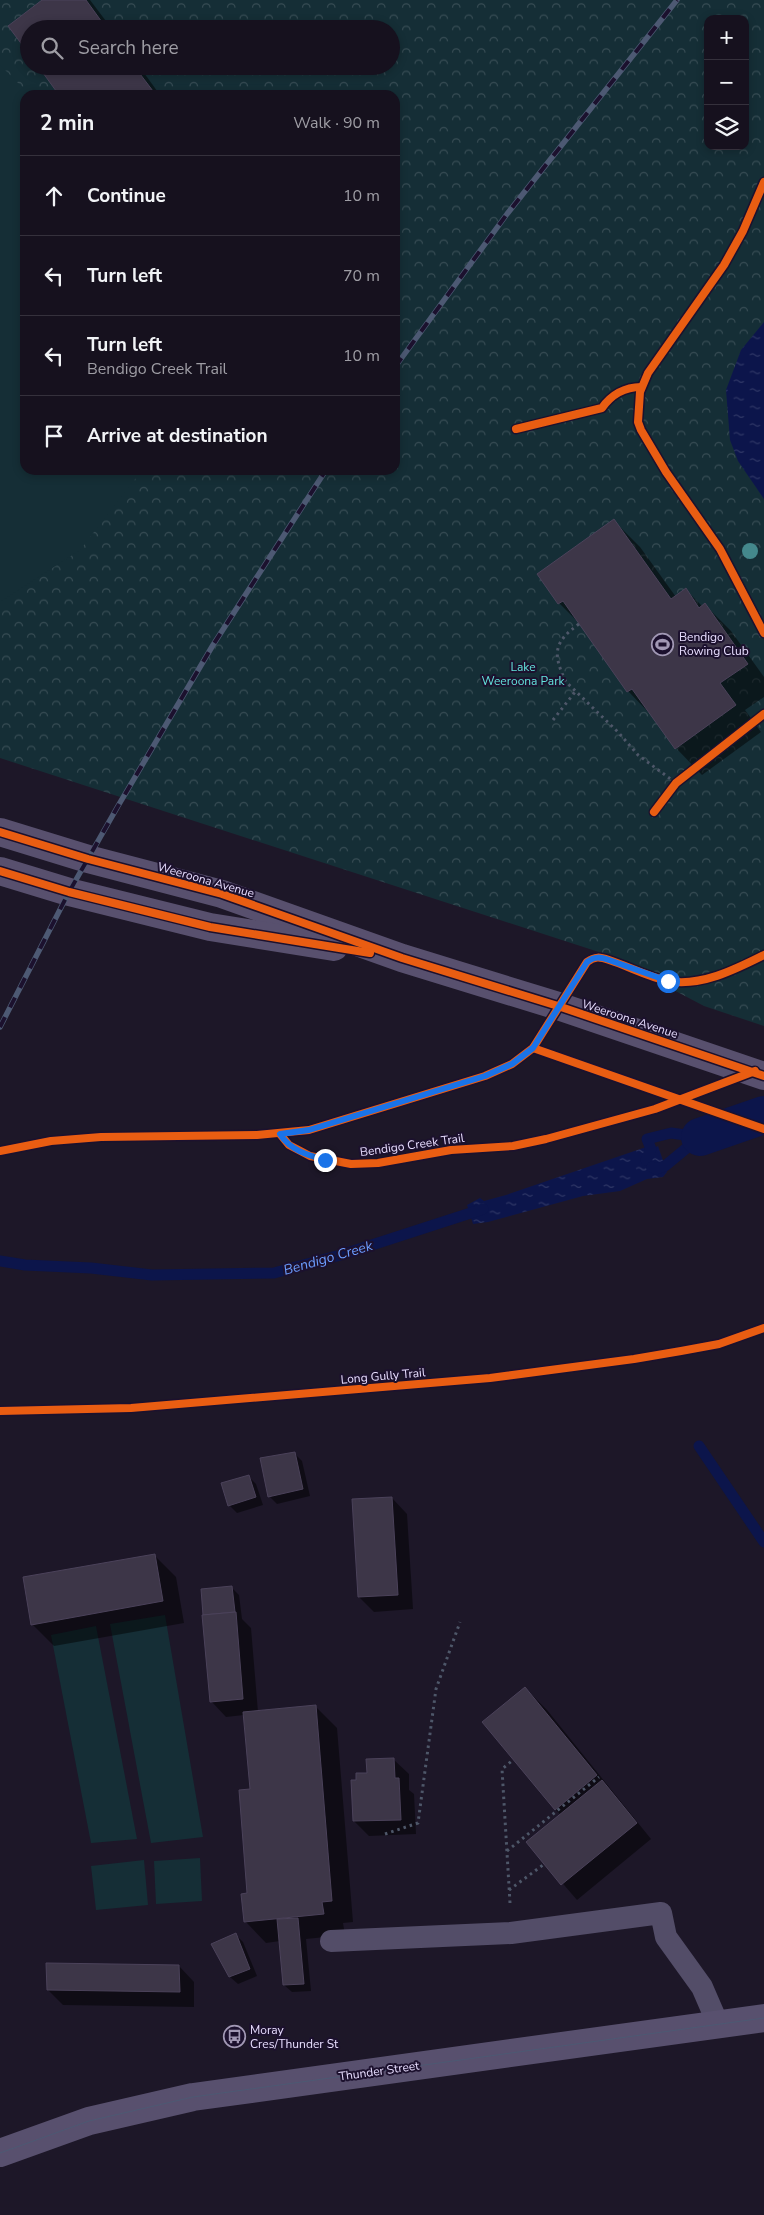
<!DOCTYPE html>
<meta charset="utf-8">
<style>
:root{--surface:#16111e;--page:#231f2b;--text:#f1f3f6;--muted:#9e9da4;--line:#35313c}
body{margin:0;font-family:"Nunito Sans",sans-serif;background:var(--page);color:var(--text)}
.controls{position:absolute;right:15px;top:15px;display:grid;overflow:hidden;border-radius:10px;box-shadow:0 2px 8px #0003}
.controls button{width:45px;height:45px;display:grid;place-items:center;padding:0;border:0;border-bottom:1px solid var(--line);background:var(--surface);color:var(--text);font:25px sans-serif}
.stop{position:absolute;width:15px;height:15px;margin:-11px;border:4px solid #1a73e8;border-radius:50%;background:#fff}
.stop.end{background:#1a73e8;border-color:#fff;box-shadow:0 1px 5px #0008}
.list{margin:0;padding:0;list-style:none}
h2{display:flex;justify-content:space-between;align-items:center;height:65px;margin:0;padding:0 20px;font-size:21px}
h2 small{font-size:16px;font-weight:400;color:var(--muted)}
.list li{display:grid;grid-template-columns:32px 1fr auto;gap:15px;align-items:center;box-sizing:border-box;height:80px;padding:0 20px;border-top:1px solid var(--line)}
.list b{display:block;font-size:19px;white-space:nowrap}
.list p{margin:0;font-size:16px;white-space:nowrap;color:var(--muted)}
.list em{font-size:16px;font-style:normal;color:var(--muted)}
.icon{flex:none;width:28px;height:28px;fill:none;stroke:currentColor;stroke-width:2;stroke-linecap:round;stroke-linejoin:round}
.map{position:relative;flex:none;width:764px;height:2215px;overflow:hidden}
.search{position:absolute;background:var(--surface);box-shadow:0 2px 8px #0003;left:20px;top:20px;width:380px;height:55px;display:flex;align-items:center;gap:12px;box-sizing:border-box;padding:0 18px;border-radius:28px;color:var(--muted);font-size:19px}
.panel{position:absolute;background:var(--surface);box-shadow:0 2px 8px #0003;left:20px;top:90px;width:380px;height:385px;border-radius:15px}
.map>svg:first-child{display:block}
.forest{fill:url(#forest-crowns);fill-rule:evenodd}
.garden{fill:#152e36}
.water{fill:url(#water-ripples)}
.shadow{fill:#0007}
.lines{fill:none;stroke-linecap:round;stroke-linejoin:round}
.stream{stroke:#0c154b;stroke-width:11}
.canal{stroke:#0c154b;stroke-width:38}
.building{fill:#3d3648;stroke:#4b425a}
.path{stroke:#4e5769;stroke-width:3;stroke-dasharray:2.5 4;stroke-linecap:butt}
.lane{stroke:#534d68;stroke-width:22}
.secondary{stroke:#58506e;stroke-width:28}
.tram{stroke:#4d5973;stroke-width:1}
.rail-casing{stroke:#4d5973;stroke-width:5.5}
.rail{stroke:#1c112e;stroke-width:4;stroke-dasharray:11;stroke-linecap:butt}
.cycleway-casing{stroke:#1c112e;stroke-width:11}
.cycleway{stroke:#e95d12;stroke-width:8}
.tree{fill:#44888c}
.route{stroke:#1a73e8;stroke-width:6}
.labels{text-anchor:middle;dominant-baseline:central;stroke-width:4;stroke-linejoin:round;paint-order:stroke}
.poi-label{font-size:12px;fill:#e8deff;stroke:#1c112e;text-anchor:start}
.park-label{font-size:12px;fill:#64e5de;stroke:#1c112e}
.street-label{font-size:12px;fill:#e8deff;stroke:#1c112e}
.water-label{font-size:14px;font-style:italic;fill:#6c9dff;stroke:#1c112e}
</style>
<div class="map">
<svg width="764" height="2215" viewBox="0 0 764 2215">
<defs>
<pattern id="forest-crowns" width="20" height="18" patternUnits="userSpaceOnUse" patternTransform="scale(1.25)"><rect width="20" height="18" fill="#152e36"/><path d="M2 6a3 3 0 1 1 6 0M12 15a3 3 0 1 1 6 0" fill="none" stroke="#374c54"/></pattern>
<pattern id="water-ripples" width="26" height="14" patternUnits="userSpaceOnUse" patternTransform="scale(1.25)"><rect width="26" height="14" fill="#0c154b"/><path d="M2 4q2-2 4 0t4 0M15 11q2-2 4 0t4 0" fill="none" stroke="#2f3766"/></pattern>
</defs>
<rect width="100%" height="100%" fill="#1d1728"/>
<path class="forest" d="M 0,0 L 764,0 L 764,1026 L 704,1006 L 605,954 L 0,758 ZM 708,19 L 745,19 L 745,146 L 708,146 ZM 29,29 L 391,29 L 391,66 L 29,66 ZM 25,95 L 395,95 L 395,470 L 25,470 Z"/>
<g class="garden">
<polygon points="0,65 30,95 25,95 25,470 142,470 80,550 0,602"/>
<polygon points="165,1615 203,1837 151,1843 110,1624"/>
<polygon points="96,1626 137,1839 91,1843 51,1635"/>
<polygon points="200,1858 202,1901 156,1904 154,1861"/>
<polygon points="144,1860 148,1905 96,1910 91,1866"/>
</g>
<g class="water">
<polygon points="764,322 764,499 738,461 730,440 726,390 741,350"/>
<polygon points="652,1145 654,1148 658,1146 667,1172 663,1177 647,1179 620,1191 583,1196 488,1222 473,1224 467,1205 480,1198 484,1201 506,1195"/>
</g>
<g class="shadow">
<polygon points="45,0 90,0 112,29 29,29 10,26"/>
<polygon points="40,66 139,66 160,95 61,95"/>
<polygon points="614,521 640,547 676,597 686,590 703,607 705,605 731,631 764,677 764,697 745,710 761,732 702,775 676,748 653,717 628,691 581,625 559,603"/>
<polygon points="294,1453 302,1461 310,1496 277,1504 270,1497 262,1459"/>
<polygon points="248,1476 256,1484 263,1505 237,1513 229,1505"/>
<polygon points="392,1498 407,1514 413,1609 374,1612 359,1597"/>
<polygon points="154,1555 176,1577 184,1623 54,1646 32,1624"/>
<polygon points="232,1588 239,1595 242,1619 251,1628 258,1712 316,1707 337,1728 353,1922 343,1923 345,1935 306,1939 311,1991 292,1992 284,1985 280,1941 266,1943 245,1921 249,1894 251,1790 244,1715 226,1717 211,1701 203,1616"/>
<polygon points="525,1688 547,1710 651,1839 577,1900 528,1843 561,1815 555,1809"/>
<polygon points="393,1759 409,1774 409,1790 414,1794 416,1834 369,1836 354,1821 357,1781"/>
<polygon points="236,1935 243,1942 257,1976 238,1984 230,1977"/>
<polygon points="179,1966 194,1982 194,2007 63,2005 48,1990"/>
</g>
<g class="lines">
<g class="stream">
<polyline points="646,1160 651,1149 647,1139 671,1133 700,1137"/>
<polyline points="652,1167 656,1169 665,1166 700,1137"/>
<polyline points="0,1261 25,1265 91,1268 152,1275 274,1273 344,1254 483,1209"/>
<polyline points="699,1446 764,1542"/>
</g>
<polyline class="canal" points="700,1137 764,1115"/>
</g>
<g class="building">
<polygon points="42,0 86,0 107,29 29,29 29,54 8,26"/>
<polygon points="38,66 134,66 156,95 59,95"/>
<polygon points="614,519 671,599 686,588 699,608 705,603 748,664 720,683 736,705 675,749 632,689 627,692 563,601 558,604 537,574"/>
<polygon points="295,1452 303,1489 268,1497 260,1458"/>
<polygon points="249,1475 256,1497 228,1506 221,1483"/>
<polygon points="392,1497 398,1595 358,1597 352,1499"/>
<polygon points="155,1554 163,1601 31,1625 23,1577"/>
<polygon points="232,1586 235,1612 203,1615 201,1589"/>
<polygon points="236,1612 243,1699 210,1702 202,1615"/>
<polygon points="525,1687 597,1775 555,1810 482,1722"/>
<polygon points="316,1705 332,1901 322,1902 324,1914 244,1922 241,1894 247,1893 239,1790 250,1789 243,1712"/>
<polygon points="394,1758 395,1778 399,1778 401,1820 353,1821 351,1780 356,1780 356,1773 367,1773 366,1759"/>
<polygon points="602,1780 637,1823 561,1885 526,1842"/>
<polygon points="298,1918 304,1984 283,1985 277,1919"/>
<polygon points="236,1933 250,1969 229,1977 211,1944"/>
<polygon points="46,1963 179,1965 180,1992 47,1990"/>
</g>
<g class="lines">
<g class="path">
<path d="M 579,624 C 554,642 552,653 566,682 L 618,732 L 638,755 L 676,783"/>
<polyline points="553,720 575,692"/>
<polyline points="385,1834 418,1823 436,1689 460,1622"/>
<polyline points="507,1851 599,1777"/>
<polyline points="509,1890 543,1865"/>
<polyline points="510,1903 502,1769 513,1760"/>
</g>
<polyline class="lane" points="331,1941 511,1933 661,1913 666,1937 702,1987 718,2024"/>
<g class="secondary">
<polyline points="0,832 88,859 222,894 402,958 558,1006 764,1076"/>
<polyline points="0,871 69,892 210,927 334,947"/>
<polyline points="0,2153 89,2121 193,2097 764,2018"/>
</g>
<polyline class="tram" points="0,2153 89,2121 193,2097 764,2018"/>
<defs>
<g id="rail">
<polyline points="395,367 507,214 677,0"/>
<polyline points="0,1027 69,892 118,806 213,645 326,470"/>
</g>
</defs>
<use href="#rail" class="rail-casing"/>
<use href="#rail" class="rail"/>
<defs>
<g id="cycleway">
<polyline points="764,182 743,231 724,265 648,373 640,392 638,422 641,430 666,472 720,549 764,633"/>
<path d="M 516,429 L 602,408 C 611,395 625,387 641,387"/>
<polyline points="654,812 676,783 764,714"/>
<polyline points="0,832 88,859 222,894 402,958 558,1006 764,1076"/>
<polyline points="0,871 69,892 210,927 370,953"/>
<polyline points="533,1048 764,1129"/>
<polyline points="280,1134 289,1145 310,1156 351,1164 378,1163 451,1150 513,1146 546,1139 655,1109 755,1071"/>
<path d="M 0,1151 L 51,1141 L 101,1137 L 257,1135 L 309,1130 L 485,1076 L 512,1064 L 533,1048 L 587,962 C 595,956 600,957 609,960 C 628,966 648,977 668,981 C 701,987 736,969 764,955"/>
<polyline points="0,1411 131,1408 490,1378 634,1359 681,1351 719,1344 764,1328"/>
</g>
</defs>
<use href="#cycleway" class="cycleway-casing"/>
<use href="#cycleway" class="cycleway"/>
</g>
<circle class="tree" cx="750" cy="551" r="8"/>
<g class="lines">
<path class="route" d="M 325,1160 C 307,1155 290,1150 280,1134 L 309,1130 L 485,1076 L 512,1064 L 533,1048 L 587,962 C 595,956 600,957 609,960 L 668,981"/>
</g>
<defs>
<symbol id="stadium-ring" viewBox="-11 -11 22 22"><circle r="9.5" fill="#1c112e" stroke="#a198b4" stroke-width="1.5"/><path d="M0-5a6.5 5 0 1 0 0 10a6.5 5 0 1 0 0-10ZM-3.5-1.8h7v3.6h-7Z" fill="#a198b4"/></symbol>
<symbol id="bus-ring" viewBox="-11 -11 22 22"><circle r="9.5" fill="#1c112e" stroke="#a198b4" stroke-width="1.5"/><path d="M-5-6H5V4H4V6H2V4H-2V6H-4V4H-5ZM-3.5-4V0h7V-4ZM-3.5 1.2v1.5H-2V1.2ZM2 1.2v1.5H3.5V1.2Z" fill="#a198b4"/></symbol>
</defs>
<g fill-rule="evenodd">
<use href="#stadium-ring" x="650" y="632" width="25" height="25"/>
<use href="#bus-ring" x="222" y="2024" width="25" height="25"/>
</g>
<g class="labels">
<g class="poi-label">
<text x="679" y="637">Bendigo<tspan x="679" dy="14">Rowing Club</tspan></text>
<text x="250" y="2030">Moray<tspan x="250" dy="14">Cres/Thunder St</tspan></text>
</g>
<g class="park-label">
<text x="523" y="667">Lake<tspan x="523" dy="14">Weeroona Park</tspan></text>
</g>
<g class="street-label">
<text transform="translate(206 880) rotate(16)">Weeroona Avenue</text>
<text transform="translate(630 1019) rotate(18)">Weeroona Avenue</text>
<text transform="translate(412 1145) rotate(-8)">Bendigo Creek Trail</text>
<text transform="translate(383 1376) rotate(-5)">Long Gully Trail</text>
<text transform="translate(379 2071) rotate(-8)">Thunder Street</text>
</g>
<g class="water-label">
<text transform="translate(328 1258) rotate(-16)">Bendigo Creek</text>
</g>
</g>
</svg>
<div class="controls">
<button>+</button>
<button>−</button>
<button><svg class="icon" aria-label="layers" viewBox="0 0 24 24"><path d="M12 4l9 5-9 5-9-5zM3 14l9 5 9-5"/></svg></button>
</div>
<div class="stop" style="left:668px;top:981px"></div>
<div class="stop end" style="left:325px;top:1160px"></div>
<div class="search"><svg class="icon" aria-label="search" viewBox="0 0 24 24"><circle cx="10" cy="10" r="6"/><path d="M15 15l6 6"/></svg>Search here</div>
<section class="panel">
<h2>2 min<small>Walk · 90 m</small></h2>
<ul class="list">
<li><svg class="icon" aria-label="ahead" viewBox="0 0 24 24"><path d="M12 20V5M6 11l6-6 6 6"/></svg><div><b>Continue</b></div><em>10 m</em></li>
<li><svg class="icon" aria-label="left" viewBox="0 0 24 24"><path d="M17 20v-9H6M10 6l-5 5 5 5"/></svg><div><b>Turn left</b></div><em>70 m</em></li>
<li><svg class="icon" aria-label="left" viewBox="0 0 24 24"><path d="M17 20v-9H6M10 6l-5 5 5 5"/></svg><div><b>Turn left</b><p>Bendigo Creek Trail</p></div><em>10 m</em></li>
<li><svg class="icon" aria-label="arrive" viewBox="0 0 24 24"><path d="M6 21V4h12l-3 4 3 4H6"/></svg><div><b>Arrive at destination</b></div></li>
</ul>
</section>
</div>
